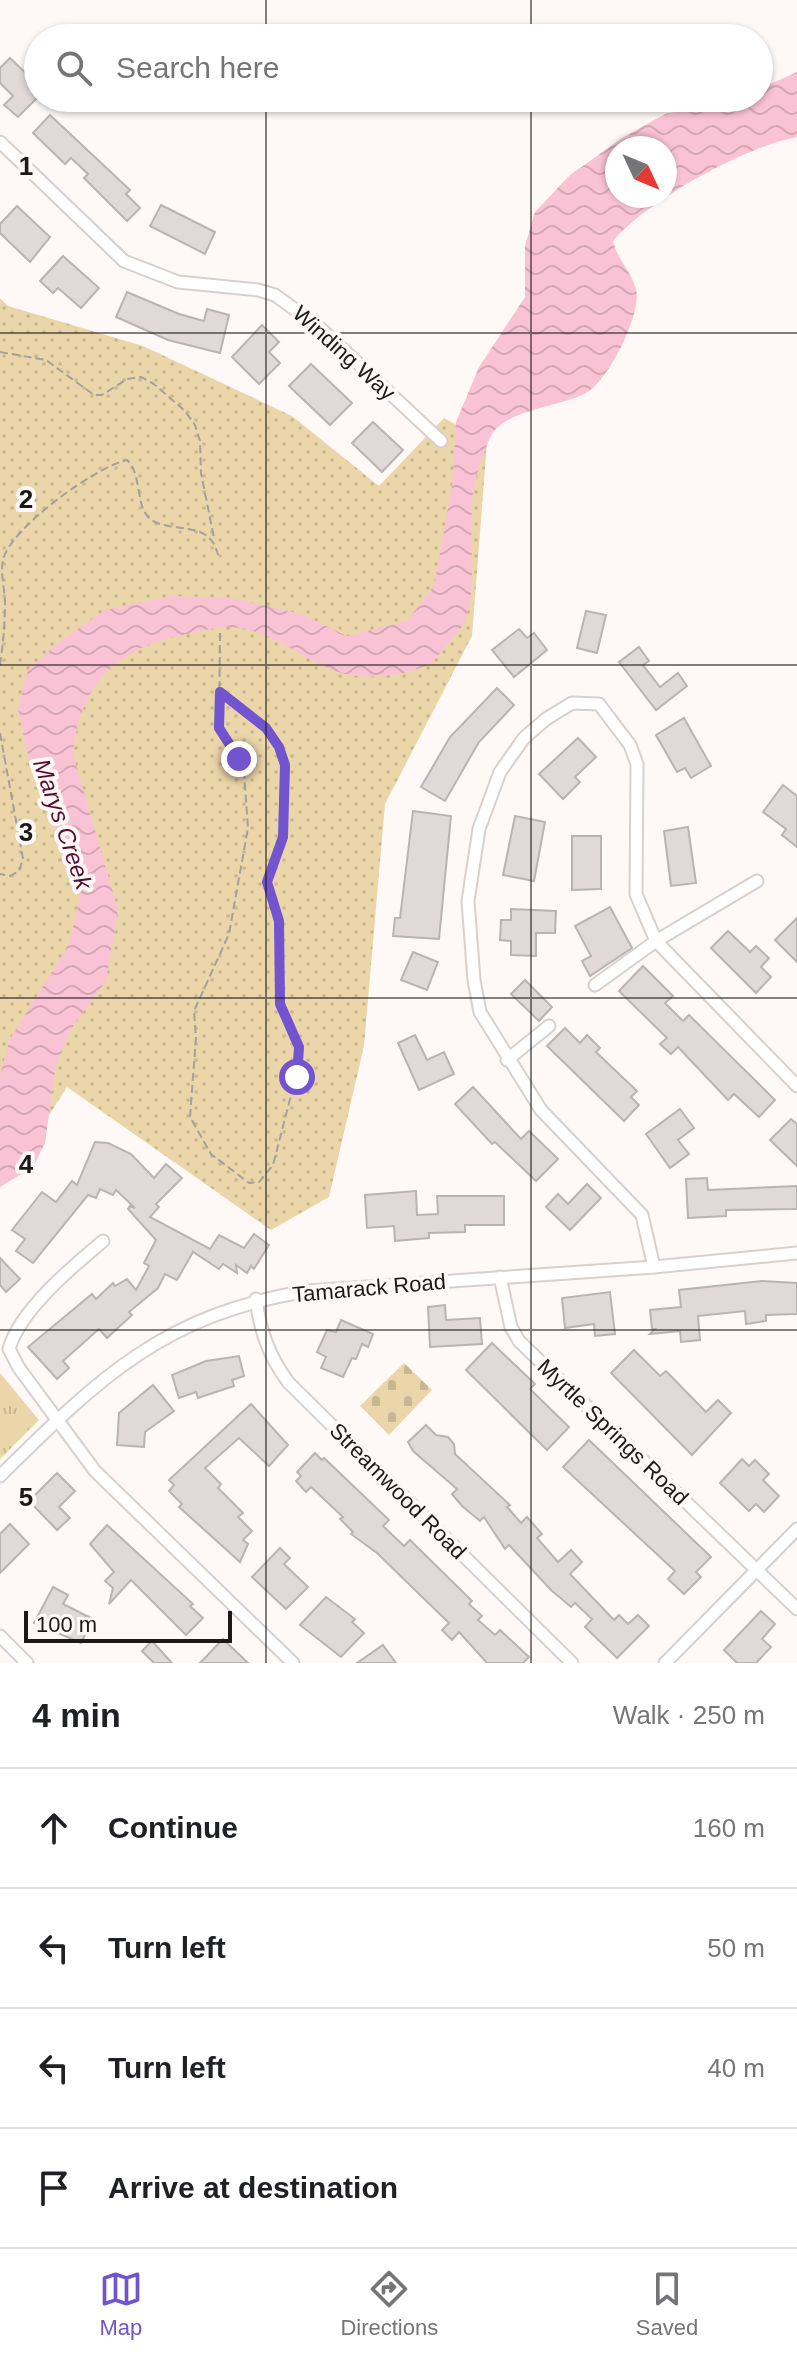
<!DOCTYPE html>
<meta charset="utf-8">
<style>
:root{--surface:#fff;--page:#f6f6f6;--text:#202124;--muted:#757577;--line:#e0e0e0;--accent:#7154ce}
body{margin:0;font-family:Helvetica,sans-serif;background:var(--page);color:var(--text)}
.compass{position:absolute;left:605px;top:136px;width:72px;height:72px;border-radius:50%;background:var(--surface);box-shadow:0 2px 6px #0004;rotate:134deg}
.scale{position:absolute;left:24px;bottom:20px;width:208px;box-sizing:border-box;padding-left:8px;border:4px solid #1c1919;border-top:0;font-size:22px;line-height:28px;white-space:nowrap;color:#1c1919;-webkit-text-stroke:6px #fef9f7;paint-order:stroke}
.stop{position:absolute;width:24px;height:24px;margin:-18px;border:6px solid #7154ce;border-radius:50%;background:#fff}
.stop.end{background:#7154ce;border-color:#fff;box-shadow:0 2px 8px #0008}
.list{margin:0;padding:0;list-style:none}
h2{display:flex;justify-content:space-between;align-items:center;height:104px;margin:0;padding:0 32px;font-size:34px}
h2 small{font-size:26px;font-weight:400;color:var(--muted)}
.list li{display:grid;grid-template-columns:52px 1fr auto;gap:24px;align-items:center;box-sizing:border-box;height:120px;padding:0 32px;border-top:2px solid var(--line)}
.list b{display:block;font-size:30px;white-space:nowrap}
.list em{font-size:26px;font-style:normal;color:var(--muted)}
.icon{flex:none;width:44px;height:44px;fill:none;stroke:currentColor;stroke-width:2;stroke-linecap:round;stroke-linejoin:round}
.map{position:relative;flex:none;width:797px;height:1663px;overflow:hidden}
.search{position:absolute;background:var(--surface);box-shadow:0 2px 6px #0004;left:24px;right:24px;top:24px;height:88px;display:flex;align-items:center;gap:20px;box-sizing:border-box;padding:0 28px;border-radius:44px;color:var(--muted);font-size:30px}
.sheet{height:584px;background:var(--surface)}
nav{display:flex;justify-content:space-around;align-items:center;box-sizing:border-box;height:112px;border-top:2px solid var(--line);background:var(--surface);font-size:22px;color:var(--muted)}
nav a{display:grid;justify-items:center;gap:4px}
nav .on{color:var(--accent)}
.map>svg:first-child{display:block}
.grass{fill:url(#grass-dots)}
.cemetery{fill:url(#cemetery-stones)}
.park{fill:url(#park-tufts)}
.water{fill:url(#water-waves);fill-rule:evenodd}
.building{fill:#e0d9d8;stroke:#bab3b3;stroke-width:2}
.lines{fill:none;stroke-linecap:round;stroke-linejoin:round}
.minor-casing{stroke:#d7d0ce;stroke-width:15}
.path{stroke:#a4a09f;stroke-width:2;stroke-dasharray:8 4;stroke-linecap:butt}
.minor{stroke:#fff;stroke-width:11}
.route{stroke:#7154ce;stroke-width:10}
.grid{fill:none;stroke:#1c1919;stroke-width:2;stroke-opacity:0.55}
.labels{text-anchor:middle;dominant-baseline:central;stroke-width:8;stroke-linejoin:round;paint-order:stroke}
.street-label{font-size:22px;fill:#1c1919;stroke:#fef9f7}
.water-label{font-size:24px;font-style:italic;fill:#590d32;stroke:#fef9f7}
.grid-label{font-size:26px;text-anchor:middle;font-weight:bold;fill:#1c1919;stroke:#fef9f7;stroke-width:8;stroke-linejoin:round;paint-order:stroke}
</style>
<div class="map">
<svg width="797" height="1663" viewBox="0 0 797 1663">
<defs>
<pattern id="grass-dots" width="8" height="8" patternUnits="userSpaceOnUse" patternTransform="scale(2)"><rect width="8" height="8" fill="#ebd6aa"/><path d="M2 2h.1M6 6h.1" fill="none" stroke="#c9b792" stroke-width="1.8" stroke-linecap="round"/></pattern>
<pattern id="cemetery-stones" width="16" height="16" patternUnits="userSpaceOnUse" patternTransform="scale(2)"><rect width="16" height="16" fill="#ebd6aa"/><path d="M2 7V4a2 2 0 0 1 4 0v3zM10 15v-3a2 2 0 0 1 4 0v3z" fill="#c9b792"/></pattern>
<pattern id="park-tufts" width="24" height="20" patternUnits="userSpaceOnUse" patternTransform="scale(2)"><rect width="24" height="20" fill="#ebd6aa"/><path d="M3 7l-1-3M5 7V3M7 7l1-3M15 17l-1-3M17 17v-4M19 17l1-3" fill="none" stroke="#c9b792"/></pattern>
<pattern id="water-waves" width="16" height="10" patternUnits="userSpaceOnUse" patternTransform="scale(2)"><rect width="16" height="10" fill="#f9c3d5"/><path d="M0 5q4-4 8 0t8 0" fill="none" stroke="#d5a7b6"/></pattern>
</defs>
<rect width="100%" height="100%" fill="#fef9f7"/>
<polygon class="grass" points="0,298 8,306 143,346 292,416 379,486 444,418 487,442 472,636 385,804 364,1046 329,1197 271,1230 67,1087 6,1182 0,1182"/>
<polygon class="cemetery" points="404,1363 432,1390 389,1435 360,1406"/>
<polygon class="park" points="0,1373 39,1420 0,1459"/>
<path class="water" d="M 797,72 L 797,137 C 746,146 646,201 613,241 C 617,259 631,271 636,289 C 642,313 610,377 589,391 C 567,407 500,408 489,440 C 483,455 477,471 474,487 C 467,526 478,582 466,619 C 463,628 453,637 448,644 C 442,650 435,661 427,665 C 413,672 395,675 380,676 C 322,682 297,642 246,629 C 227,625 210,629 192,633 C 120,646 81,679 73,754 L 118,910 L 106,981 L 71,1029 L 56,1064 L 45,1143 L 33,1167 L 0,1187 L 0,1075 L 10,1039 L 69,944 L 80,898 L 29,760 L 18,709 L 28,670 L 60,641 L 105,610 L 172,596 L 232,598 L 301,614 L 347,636 L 407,621 L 434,586 L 452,486 L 456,422 L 479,367 L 525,297 L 525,246 L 535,212 L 569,176 L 622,138 L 665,114 L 737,98 L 759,98 L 759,89 ZM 617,148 L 665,148 L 665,196 L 617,196 Z"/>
<g class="building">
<polygon points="10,58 38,85 38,97 18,117 4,105 13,96 0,83 0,68"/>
<polygon points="50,115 130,190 126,194 140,208 127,221 84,178 88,174 71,158 65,164 33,133"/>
<polygon points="161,205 215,232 205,254 150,226"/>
<polygon points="17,206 50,237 30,262 0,233 0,224"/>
<polygon points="63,256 99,288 81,308 58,288 53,293 40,281"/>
<polygon points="127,292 179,314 204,321 207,309 229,315 220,353 168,340 116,317"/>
<polygon points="262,325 279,342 269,352 280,363 259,384 232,357"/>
<polygon points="311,364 352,403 330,425 289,386"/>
<polygon points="373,422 403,450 382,472 352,443"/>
<polygon points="586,611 606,615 597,653 577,648"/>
<polygon points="519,629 527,638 534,633 547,650 514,677 492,650"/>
<polygon points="639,647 649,661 643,665 660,687 678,673 687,686 656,710 619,662"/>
<polygon points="497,688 514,705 479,742 445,801 421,787 450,737"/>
<polygon points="684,718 711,766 691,778 685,768 677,772 656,735"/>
<polygon points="578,738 596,757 575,777 580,782 563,799 539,774"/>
<polygon points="783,785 797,796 797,847 782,835 786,829 763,812"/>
<polygon points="413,811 451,816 439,939 393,936 395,918 400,918"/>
<polygon points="515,816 545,822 534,881 503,875"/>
<polygon points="688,827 696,883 671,886 664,831"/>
<polygon points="572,836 601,836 601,889 572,890"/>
<polygon points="610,907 632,948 590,976 582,961 591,956 575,926"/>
<polygon points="511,909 556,911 555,933 536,933 536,956 511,955 511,941 500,940 501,920 511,920"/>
<polygon points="797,918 797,962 775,940"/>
<polygon points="728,931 750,952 756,946 769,958 761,967 771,977 756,993 711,948"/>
<polygon points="413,952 438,962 427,990 401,980"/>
<polygon points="643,966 673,996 665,1003 683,1021 689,1015 775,1100 759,1117 734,1094 728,1100 678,1047 671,1054 660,1044 667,1038 619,991"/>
<polygon points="525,980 552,1007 539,1021 511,994"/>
<polygon points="565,1028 580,1043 587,1035 600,1048 596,1052 637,1091 631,1097 639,1105 624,1121 547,1046"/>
<polygon points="415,1035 427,1060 444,1052 454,1074 419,1090 398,1043"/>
<polygon points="473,1087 521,1139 529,1131 558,1159 536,1181 495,1142 492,1144 455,1104"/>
<polygon points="680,1109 694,1128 678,1140 689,1154 670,1168 646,1134"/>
<polygon points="791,1119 797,1124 797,1166 770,1140"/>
<polygon points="95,1142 108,1143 131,1154 154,1178 166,1164 182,1178 156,1204 159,1207 150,1217 210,1249 219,1235 244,1248 254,1234 269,1245 254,1269 251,1266 247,1273 236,1265 237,1273 223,1264 219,1269 193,1252 177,1280 165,1274 158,1288 129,1312 132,1315 107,1338 99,1329 63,1361 69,1368 57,1379 28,1347 92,1294 96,1299 113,1283 115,1286 127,1279 136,1290 149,1266 144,1263 156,1240 128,1209 130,1206 135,1208 116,1190 113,1195 100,1189 96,1198 88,1195 33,1263 16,1251 25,1239 12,1230 42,1192 56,1202 72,1181 77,1185"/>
<polygon points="707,1178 708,1190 797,1186 797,1209 726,1210 726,1216 688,1218 686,1179"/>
<polygon points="587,1184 601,1198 570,1230 546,1207 558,1194 568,1204"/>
<polygon points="416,1191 417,1215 438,1214 437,1196 504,1196 504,1225 465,1225 465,1232 429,1233 429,1238 395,1241 394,1226 367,1228 365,1195"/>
<polygon points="0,1258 20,1279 6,1292 0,1285"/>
<polygon points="762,1281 797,1283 797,1314 766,1315 766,1321 746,1324 745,1311 698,1316 700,1340 681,1342 680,1331 650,1334 655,1329 652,1329 650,1310 681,1307 679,1290"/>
<polygon points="610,1292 615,1334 595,1336 594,1324 565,1328 562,1298"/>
<polygon points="445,1305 446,1320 480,1318 482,1344 430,1347 428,1307"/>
<polygon points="341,1320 373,1334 368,1347 362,1344 356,1359 352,1358 343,1377 321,1368 326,1357 317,1352 327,1330 336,1332"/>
<polygon points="492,1343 535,1384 530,1389 569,1427 547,1450 466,1370"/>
<polygon points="634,1350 660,1376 666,1371 706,1412 718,1400 731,1413 692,1455 611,1373"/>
<polygon points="239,1356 244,1376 232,1380 234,1386 198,1398 196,1392 179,1398 172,1375 206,1361"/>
<polygon points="153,1385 174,1411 145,1432 144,1447 117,1445 119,1413"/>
<polygon points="251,1404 288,1445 269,1466 239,1438 205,1468 221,1484 218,1488 243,1513 238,1517 252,1531 243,1540 248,1544 240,1562 179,1507 182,1504 169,1491 174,1485 169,1480"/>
<polygon points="426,1425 436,1435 448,1437 454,1444 455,1454 510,1505 507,1507 521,1523 527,1517 542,1534 537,1538 558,1562 571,1550 582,1562 570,1574 614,1620 619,1615 628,1624 638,1615 649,1626 617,1658 585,1627 592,1619 575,1603 571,1607 551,1590 509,1545 505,1549 484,1517 480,1521 462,1506 452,1494 457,1489 413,1451 408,1442"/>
<polygon points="589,1440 711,1557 696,1572 701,1577 684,1594 668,1579 675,1571 563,1467"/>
<polygon points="315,1453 322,1460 324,1458 389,1520 383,1526 404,1546 410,1540 472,1601 469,1604 482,1616 478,1620 495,1635 500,1630 529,1657 523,1663 487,1663 459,1632 452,1640 442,1630 449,1623 377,1553 351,1534 353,1532 340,1519 343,1517 311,1487 306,1492 296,1481 301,1476 297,1472"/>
<polygon points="742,1459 749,1466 755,1460 769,1474 763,1480 779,1496 764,1512 756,1504 749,1511 720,1483"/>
<polygon points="57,1473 75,1491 59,1507 70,1518 57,1530 29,1501"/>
<polygon points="10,1524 29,1544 0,1573 0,1534"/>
<polygon points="107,1525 193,1604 190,1606 203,1618 186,1635 131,1580 109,1604 113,1588 105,1581 114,1572 90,1544"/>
<polygon points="280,1548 290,1558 284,1564 308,1587 286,1609 252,1577"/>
<polygon points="53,1587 68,1595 63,1604 93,1619 81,1643 34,1623"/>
<polygon points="326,1597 355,1619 352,1622 364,1633 341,1657 300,1625"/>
<polygon points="761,1611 775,1624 762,1639 771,1647 756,1663 737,1663 724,1650"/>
<polygon points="223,1639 248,1663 200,1663"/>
<polygon points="152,1641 172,1663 154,1663 142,1651"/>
<polygon points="383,1645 396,1663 357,1663"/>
</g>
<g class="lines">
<defs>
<g id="minor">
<polyline points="0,142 124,261 178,282 258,290 275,295 319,327 441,441"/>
<polyline points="595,985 656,941 757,881"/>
<polyline points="507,1060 549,1026"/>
<path d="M 103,1241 C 73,1266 20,1310 9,1349 L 19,1368 L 95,1471 L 293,1663"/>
<polyline points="654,1267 642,1215 541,1110 480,1012 474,980 468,901 479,829 500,772 524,738 546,719 572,703 599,704 630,745 637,764 636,894 656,941 797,1086"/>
<polyline points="500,1277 511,1327 519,1341 797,1609"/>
<path d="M 256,1299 C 260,1331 269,1356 288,1382 L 572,1663"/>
<path d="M 0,1476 C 99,1378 164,1314 308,1291 L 654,1267 L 797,1253"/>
<polyline points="0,1636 27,1663"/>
<polyline points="665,1663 797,1529"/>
</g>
</defs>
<use href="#minor" class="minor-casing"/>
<g class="path">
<polyline points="0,352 46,360 94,395 102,395 127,379 141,377 154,384 185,411 195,425 200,441 201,473 214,538"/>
<polyline points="220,633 219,728 244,773 248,828 229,934 194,1011 196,1038 190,1117 211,1154 249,1183 259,1182 273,1165 300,1061 295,1032 280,1004 279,921 267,882 283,837 285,765 279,747 266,728 220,692"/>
<path d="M 0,665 C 3,645 5,624 5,603 C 5,589 0,573 3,560 C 10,528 97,466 127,460 C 144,476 133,512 155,522 C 180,533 210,521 218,555"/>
<polyline points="0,733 23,859 19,871 10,876 0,874"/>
</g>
<use href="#minor" class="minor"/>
</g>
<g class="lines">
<polyline class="route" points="239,759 219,728 220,692 266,728 279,747 285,765 283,837 267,882 279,921 280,1004 299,1047 297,1077"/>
</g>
<path class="grid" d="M 266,0 L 266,38M 531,0 L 531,38M 266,98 L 266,1663M 531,98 L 531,1663M 0,333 L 797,333M 0,665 L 797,665M 0,998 L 797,998M 0,1330 L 797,1330"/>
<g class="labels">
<g class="street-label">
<text transform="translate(344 353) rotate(42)">Winding Way</text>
<text transform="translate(369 1288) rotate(-5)">Tamarack Road</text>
<text transform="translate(613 1432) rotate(44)">Myrtle Springs Road</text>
<text transform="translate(398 1491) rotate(45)">Streamwood Road</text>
</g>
<g class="water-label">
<text transform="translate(63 824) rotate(71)">Marys Creek</text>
</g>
</g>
<g class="grid-label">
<text x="26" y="175">1</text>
<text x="26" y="508">2</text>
<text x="26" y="841">3</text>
<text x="26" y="1173">4</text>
<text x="26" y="1506">5</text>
</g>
</svg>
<svg class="compass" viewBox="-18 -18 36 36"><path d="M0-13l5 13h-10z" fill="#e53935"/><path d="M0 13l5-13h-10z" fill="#757577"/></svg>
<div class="scale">100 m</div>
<div class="stop" style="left:297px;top:1077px"></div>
<div class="stop end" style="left:239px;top:759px"></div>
<div class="search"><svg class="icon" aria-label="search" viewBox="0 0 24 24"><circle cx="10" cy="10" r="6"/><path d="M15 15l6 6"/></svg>Search here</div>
</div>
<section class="sheet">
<h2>4 min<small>Walk · 250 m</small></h2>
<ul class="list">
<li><svg class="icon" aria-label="ahead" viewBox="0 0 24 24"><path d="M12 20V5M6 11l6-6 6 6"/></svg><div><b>Continue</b></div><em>160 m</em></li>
<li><svg class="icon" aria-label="left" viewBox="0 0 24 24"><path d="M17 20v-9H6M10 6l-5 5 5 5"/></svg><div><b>Turn left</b></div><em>50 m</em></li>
<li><svg class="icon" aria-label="left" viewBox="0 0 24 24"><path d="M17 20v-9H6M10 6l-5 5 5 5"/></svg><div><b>Turn left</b></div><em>40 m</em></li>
<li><svg class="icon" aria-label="arrive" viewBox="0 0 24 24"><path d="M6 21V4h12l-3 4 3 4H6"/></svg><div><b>Arrive at destination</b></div></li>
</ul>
</section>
<nav>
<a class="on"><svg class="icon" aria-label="map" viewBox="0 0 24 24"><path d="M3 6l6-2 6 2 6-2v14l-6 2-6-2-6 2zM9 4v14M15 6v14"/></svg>Map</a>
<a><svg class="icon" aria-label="directions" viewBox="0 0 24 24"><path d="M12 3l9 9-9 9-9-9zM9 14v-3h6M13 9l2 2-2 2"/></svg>Directions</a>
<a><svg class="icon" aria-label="saved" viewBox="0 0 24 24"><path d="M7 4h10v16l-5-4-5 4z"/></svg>Saved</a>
</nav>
